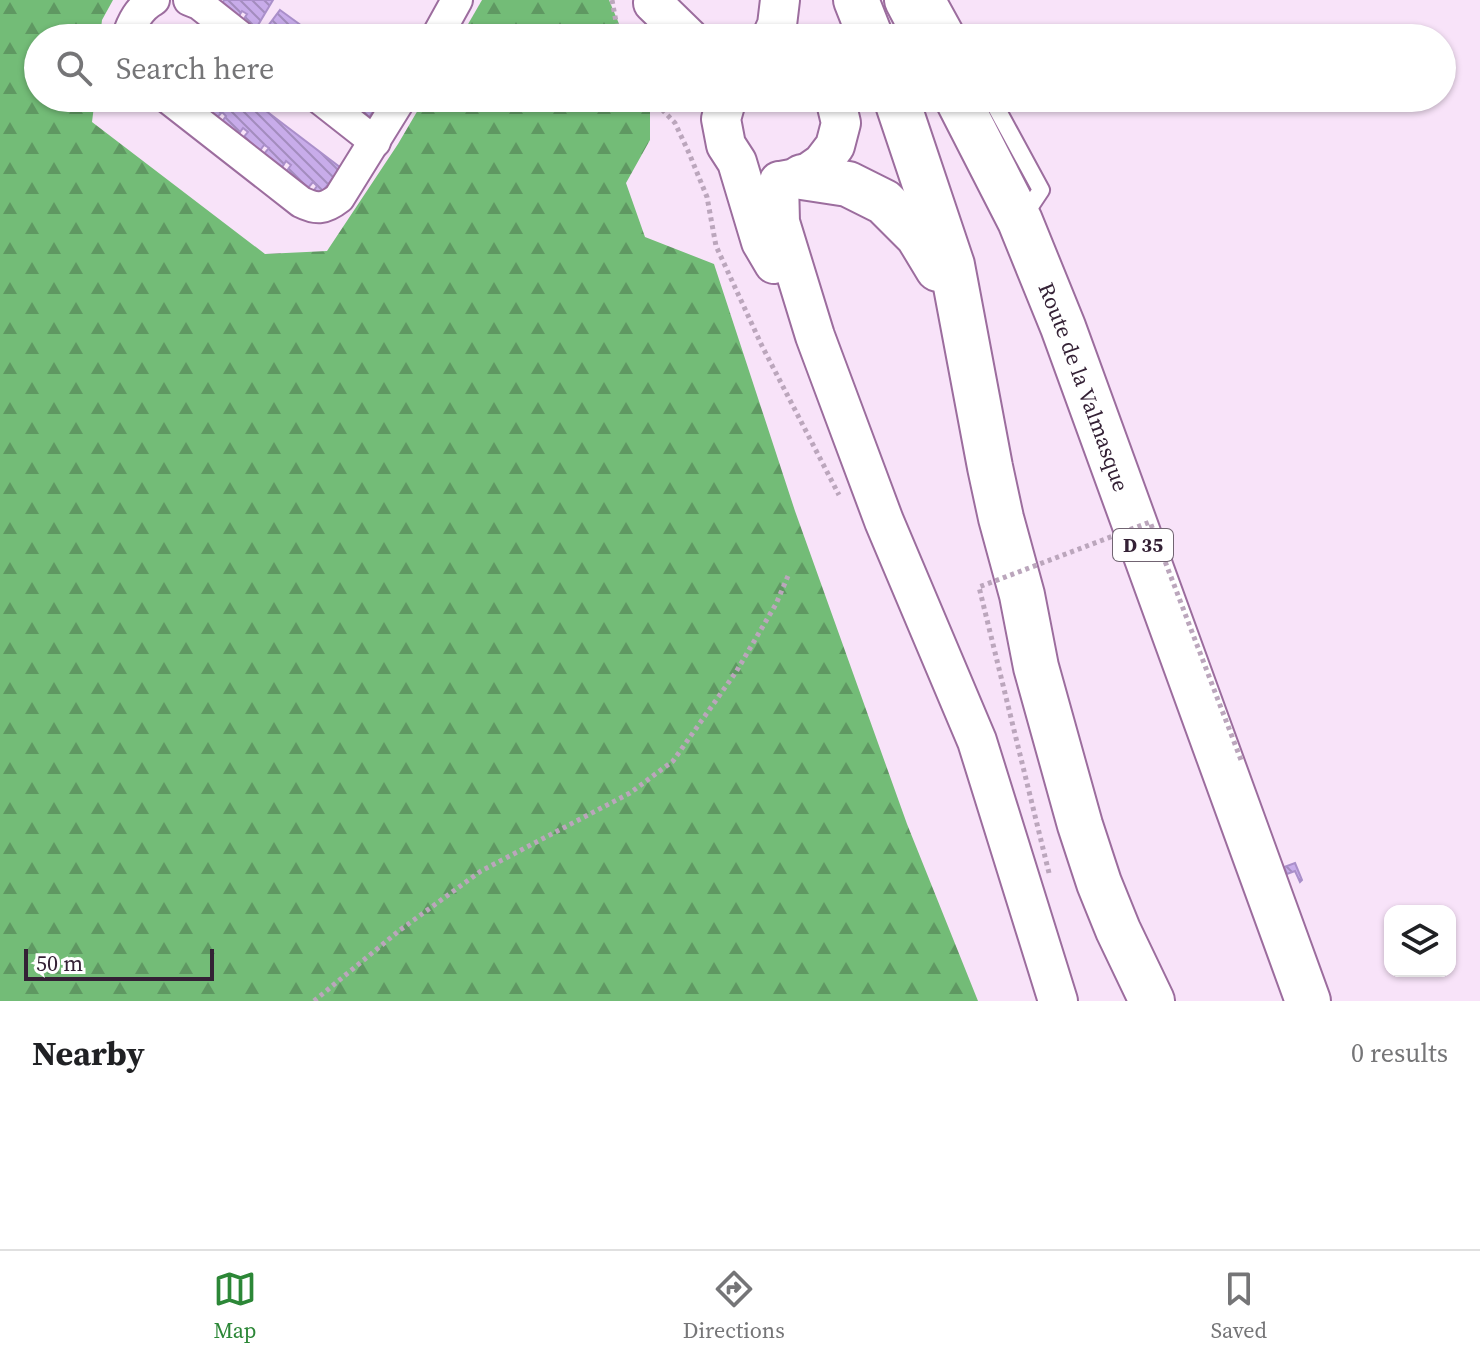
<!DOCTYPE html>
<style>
:root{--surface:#fff;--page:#f6f6f6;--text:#202124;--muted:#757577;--line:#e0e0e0;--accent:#2c8737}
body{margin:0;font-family:"Source Serif 4",serif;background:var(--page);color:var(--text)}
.controls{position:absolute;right:24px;bottom:24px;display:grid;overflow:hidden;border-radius:16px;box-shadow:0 2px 6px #0004}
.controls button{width:72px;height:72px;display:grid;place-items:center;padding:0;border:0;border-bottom:2px solid var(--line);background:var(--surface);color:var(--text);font:40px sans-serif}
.scale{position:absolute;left:24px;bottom:20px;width:190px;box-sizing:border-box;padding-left:8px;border:4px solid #342135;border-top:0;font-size:22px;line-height:28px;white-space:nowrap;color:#342135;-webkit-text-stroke:6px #fff;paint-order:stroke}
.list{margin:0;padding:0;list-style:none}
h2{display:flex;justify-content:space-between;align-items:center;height:104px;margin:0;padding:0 32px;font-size:34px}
h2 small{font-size:26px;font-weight:400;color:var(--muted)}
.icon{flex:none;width:44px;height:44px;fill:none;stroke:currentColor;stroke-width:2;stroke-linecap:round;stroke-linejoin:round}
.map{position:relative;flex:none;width:1480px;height:1001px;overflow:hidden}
.search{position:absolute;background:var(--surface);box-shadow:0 2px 6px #0004;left:24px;right:24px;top:24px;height:88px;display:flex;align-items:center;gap:20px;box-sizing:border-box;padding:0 28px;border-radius:44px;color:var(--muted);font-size:30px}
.sheet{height:248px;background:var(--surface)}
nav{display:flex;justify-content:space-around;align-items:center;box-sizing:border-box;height:112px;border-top:2px solid var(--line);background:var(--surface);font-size:22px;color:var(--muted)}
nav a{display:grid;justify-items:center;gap:4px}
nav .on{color:var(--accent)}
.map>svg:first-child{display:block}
.forest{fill:url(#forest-firs)}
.building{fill:url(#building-back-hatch);stroke:#aa8fca;stroke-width:2}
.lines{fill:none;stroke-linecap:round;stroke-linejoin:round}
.service-casing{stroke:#9c6d9e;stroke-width:20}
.minor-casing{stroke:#9c6d9e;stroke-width:34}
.tertiary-casing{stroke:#9c6d9e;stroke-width:42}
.primary-casing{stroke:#9c6d9e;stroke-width:48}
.path{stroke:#bba6bc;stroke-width:5;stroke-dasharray:4 4;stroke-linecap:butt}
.service{stroke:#fff;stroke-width:16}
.minor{stroke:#fff;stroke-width:30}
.tertiary{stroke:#fff;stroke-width:38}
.primary{stroke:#fff;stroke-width:44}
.path-bridge{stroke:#bba6bc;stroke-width:5;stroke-dasharray:4 4;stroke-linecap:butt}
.labels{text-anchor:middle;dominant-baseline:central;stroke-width:8;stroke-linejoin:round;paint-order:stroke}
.shield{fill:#fff;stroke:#716472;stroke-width:2}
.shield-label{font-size:20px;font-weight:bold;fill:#342135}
.street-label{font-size:22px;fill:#342135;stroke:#fff}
</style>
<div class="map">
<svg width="1480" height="1001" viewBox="0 0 1480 1001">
<defs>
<pattern id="forest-firs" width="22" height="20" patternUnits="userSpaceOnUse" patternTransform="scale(2)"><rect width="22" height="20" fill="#73bc77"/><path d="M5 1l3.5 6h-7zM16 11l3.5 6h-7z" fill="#5f9862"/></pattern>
<pattern id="building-back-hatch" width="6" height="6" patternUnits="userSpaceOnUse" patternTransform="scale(2)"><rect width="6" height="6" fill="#c8acea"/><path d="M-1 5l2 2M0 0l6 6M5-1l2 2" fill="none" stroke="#a38cbe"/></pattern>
</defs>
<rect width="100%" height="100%" fill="#f8e3f9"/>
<g class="forest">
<polygon points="0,0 113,0 102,20 100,38 38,38 38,98 95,98 92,122 265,254 327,251 398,144 425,98 650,98 650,140 626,183 645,237 714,264 795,511 907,824 978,1001 0,1001"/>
<polygon points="482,0 609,0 625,38 460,38"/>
</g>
<g class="building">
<polygon points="224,0 273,0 255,30 242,22 247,14 242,11 237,19 220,8"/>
<polygon points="280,10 302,26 317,38 259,38"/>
<polygon points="199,98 217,98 211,108 198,100"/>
<polygon points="223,98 249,98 341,168 318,197 312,193 317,186 313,182 307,189 286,172 291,165 286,161 281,169 263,155 269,148 264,145 259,152 242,139 248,132 243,128 238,135 221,123 226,116 222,112 216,119 210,115"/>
<polygon points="334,98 384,98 365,122 354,113 359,106 355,103 349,110"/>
<polygon points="1295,863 1302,880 1300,882 1295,871 1287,874 1284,867"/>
</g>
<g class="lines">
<defs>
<g id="service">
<polyline points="938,0 959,38"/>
<polyline points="991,98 1041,190 1023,217"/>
</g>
<g id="minor">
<polyline points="189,0 199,4 242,38"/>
<path d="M 127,38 C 132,22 139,8 154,0"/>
<polyline points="436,38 457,0"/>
<path d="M 168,98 L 301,202 C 317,210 325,209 339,198 L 401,98"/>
<polyline points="319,98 375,142"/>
</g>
<g id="tertiary">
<polyline points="653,3 689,38"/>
<polyline points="771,38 777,25 780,0"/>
<polyline points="727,98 721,119 726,145 737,162 761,242 774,264"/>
<polyline points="779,181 780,222 815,336 884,521 977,741 1058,1001"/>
<polyline points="781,181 802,177 822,163 835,146 841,123 835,98"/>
</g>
<g id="primary">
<polyline points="856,0 871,38"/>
<polyline points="907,0 927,38"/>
<polyline points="896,98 952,265 990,467 1001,518 1022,595 1036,667 1080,825 1099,883 1118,930 1152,1001"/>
<path id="s1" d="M 957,98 L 1020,221 L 1063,327 L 1308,1001"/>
<polyline points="802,177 848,184 884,202 918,236 938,269"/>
</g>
</defs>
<use href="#service" class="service-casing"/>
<use href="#minor" class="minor-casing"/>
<use href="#tertiary" class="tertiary-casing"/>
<use href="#primary" class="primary-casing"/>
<g class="path">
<polyline points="612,0 619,38"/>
<polyline points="651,98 675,123 689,153 707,197 716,246 762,346 839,495"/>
<polyline points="314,1001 400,930 481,871 630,793 673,761 736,672 776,604 788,576"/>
</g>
<use href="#service" class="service"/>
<use href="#minor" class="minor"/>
<use href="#tertiary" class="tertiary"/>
<use href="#primary" class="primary"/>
<polyline class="path-bridge" points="1049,873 979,587 1150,522 1241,760"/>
</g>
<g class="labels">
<rect class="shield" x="1113" y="529" width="60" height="32" rx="6"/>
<g class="shield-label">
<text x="1143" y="545">D 35</text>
</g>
<g class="street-label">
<text stroke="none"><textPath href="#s1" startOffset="316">Route de la Valmasque</textPath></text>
</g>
</g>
</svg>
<div class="controls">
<button><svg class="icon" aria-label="layers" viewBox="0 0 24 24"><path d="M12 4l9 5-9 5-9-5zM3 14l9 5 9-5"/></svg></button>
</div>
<div class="scale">50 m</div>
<div class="search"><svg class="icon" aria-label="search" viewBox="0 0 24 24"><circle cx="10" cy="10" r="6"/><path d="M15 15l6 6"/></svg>Search here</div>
</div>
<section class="sheet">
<h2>Nearby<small>0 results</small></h2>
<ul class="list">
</ul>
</section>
<nav>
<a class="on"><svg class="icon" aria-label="map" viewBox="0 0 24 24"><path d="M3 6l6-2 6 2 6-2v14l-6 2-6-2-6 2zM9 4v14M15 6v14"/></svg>Map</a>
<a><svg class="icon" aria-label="directions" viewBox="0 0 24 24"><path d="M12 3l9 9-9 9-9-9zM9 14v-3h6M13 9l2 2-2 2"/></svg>Directions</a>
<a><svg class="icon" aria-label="saved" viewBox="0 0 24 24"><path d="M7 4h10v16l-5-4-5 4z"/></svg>Saved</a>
</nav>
